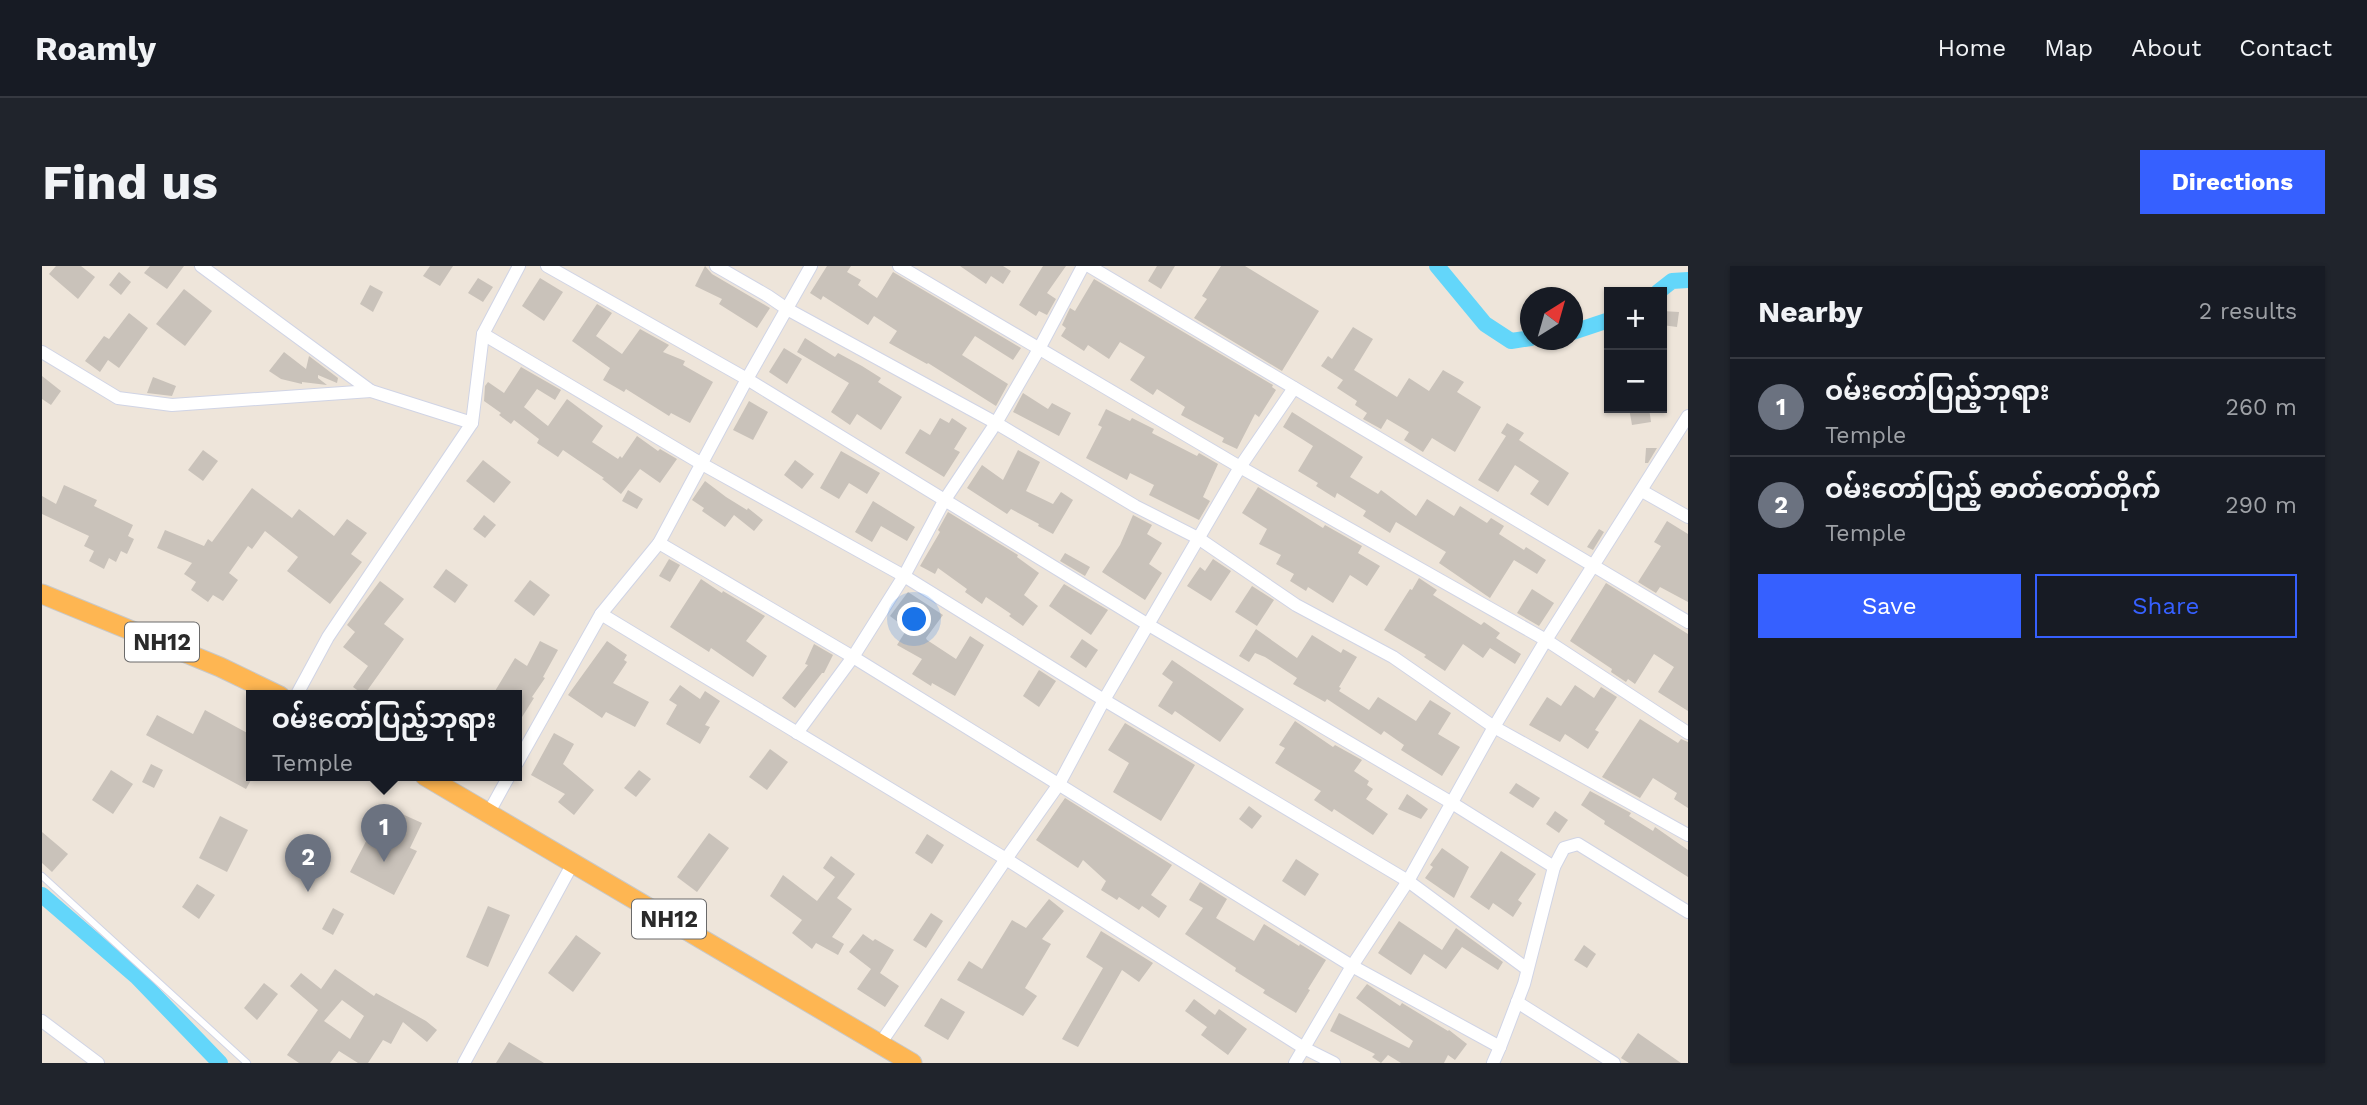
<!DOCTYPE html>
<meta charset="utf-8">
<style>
:root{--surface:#171b24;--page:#20242c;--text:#f1f3f6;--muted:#9ea1a6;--line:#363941;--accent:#3660ff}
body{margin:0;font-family:"Work Sans","Noto Sans Myanmar",sans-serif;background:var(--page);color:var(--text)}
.controls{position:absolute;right:21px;top:21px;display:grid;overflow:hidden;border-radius:0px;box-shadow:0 2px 5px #0004}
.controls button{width:63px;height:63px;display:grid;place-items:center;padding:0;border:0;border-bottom:2px solid var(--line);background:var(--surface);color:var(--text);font:35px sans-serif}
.compass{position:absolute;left:1478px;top:21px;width:63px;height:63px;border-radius:50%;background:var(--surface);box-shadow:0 2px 5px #0004;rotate:37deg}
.you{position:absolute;left:873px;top:354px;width:24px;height:24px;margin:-18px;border:5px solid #fff;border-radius:50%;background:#1a73e8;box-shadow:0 0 0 10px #1a73e833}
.badge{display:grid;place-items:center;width:46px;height:46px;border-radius:50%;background:var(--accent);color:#fff;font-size:23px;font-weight:700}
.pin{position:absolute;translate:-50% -58px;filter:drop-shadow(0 2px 4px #0008)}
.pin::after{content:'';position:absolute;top:37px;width:24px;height:21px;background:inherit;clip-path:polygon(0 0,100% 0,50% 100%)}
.popup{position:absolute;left:204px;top:424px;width:276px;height:91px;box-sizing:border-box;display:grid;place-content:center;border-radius:0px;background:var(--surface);filter:drop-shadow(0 2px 5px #0005);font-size:23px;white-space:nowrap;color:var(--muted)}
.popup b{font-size:26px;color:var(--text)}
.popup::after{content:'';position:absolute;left:50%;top:100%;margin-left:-14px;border:14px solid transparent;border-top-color:var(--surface)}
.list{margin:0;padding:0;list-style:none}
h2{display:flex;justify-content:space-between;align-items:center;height:91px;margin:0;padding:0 28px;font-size:30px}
h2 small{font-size:23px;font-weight:400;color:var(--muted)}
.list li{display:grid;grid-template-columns:46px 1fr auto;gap:21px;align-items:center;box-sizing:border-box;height:98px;padding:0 28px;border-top:2px solid var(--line)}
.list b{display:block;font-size:26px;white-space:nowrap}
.list p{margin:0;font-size:23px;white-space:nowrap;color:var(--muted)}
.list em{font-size:23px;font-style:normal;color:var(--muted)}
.actions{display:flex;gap:14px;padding:21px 28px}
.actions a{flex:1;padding:16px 0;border:2px solid var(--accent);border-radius:0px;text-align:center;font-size:24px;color:var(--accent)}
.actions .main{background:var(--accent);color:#fff}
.map{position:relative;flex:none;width:1646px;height:797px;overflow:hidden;border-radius:0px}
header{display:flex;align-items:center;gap:42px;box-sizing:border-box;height:98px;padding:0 35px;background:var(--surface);border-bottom:2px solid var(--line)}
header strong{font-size:33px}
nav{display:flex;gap:38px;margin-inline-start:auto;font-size:24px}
.intro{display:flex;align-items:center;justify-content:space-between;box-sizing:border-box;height:168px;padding:0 42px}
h1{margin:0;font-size:49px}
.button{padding:18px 32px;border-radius:0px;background:var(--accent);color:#fff;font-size:24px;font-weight:700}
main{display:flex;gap:42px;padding:0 42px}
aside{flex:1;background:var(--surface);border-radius:0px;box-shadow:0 2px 5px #0004}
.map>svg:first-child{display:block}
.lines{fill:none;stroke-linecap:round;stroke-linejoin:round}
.canal{stroke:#63d6fa;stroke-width:16}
.building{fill:#c9c2ba;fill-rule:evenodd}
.service-casing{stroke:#d0d4e5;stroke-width:8}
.minor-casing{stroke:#d0d4e5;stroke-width:14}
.trunk-casing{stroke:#c8c8c8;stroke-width:21}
.service{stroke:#fff;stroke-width:6}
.minor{stroke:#fff;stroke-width:12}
.trunk{stroke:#feb652;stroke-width:19}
.labels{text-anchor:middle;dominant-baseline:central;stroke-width:6;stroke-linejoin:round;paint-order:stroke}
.shield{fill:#fff;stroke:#6a6a6a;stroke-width:2}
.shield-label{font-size:23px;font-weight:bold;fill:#2a2a2a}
</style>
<header>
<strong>Roamly</strong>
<nav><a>Home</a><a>Map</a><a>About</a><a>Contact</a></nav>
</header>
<div class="intro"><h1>Find us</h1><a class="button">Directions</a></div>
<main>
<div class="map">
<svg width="1646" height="797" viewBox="0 0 1646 797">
<rect width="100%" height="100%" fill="#eee5da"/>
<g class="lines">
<g class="canal">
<polyline points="1395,0 1443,58 1469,75 1489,72"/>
<polyline points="1616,26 1630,15 1646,14"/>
<polyline points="1531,66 1567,54"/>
<polyline points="0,629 95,711 178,797"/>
</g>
</g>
<g class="building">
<polygon points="14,0 39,0 53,11 36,33 7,8"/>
<polygon points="108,0 142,0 125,23 102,7"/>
<polygon points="388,0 411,0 398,20 381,10"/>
<polygon points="663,0 670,8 728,42 715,62 677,38 680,33 653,20"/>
<polygon points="785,0 809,0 805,6 819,14 816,19 835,32 851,6 979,82 971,94 933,70 920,89 966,118 954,140 886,97 885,98 847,77 855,65 832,50 826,59 781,30 779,34 768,27"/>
<polygon points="918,0 961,0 969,5 961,18 949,10 944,18"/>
<polygon points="1001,0 1024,0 1005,27 1014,33 1005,49 997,45 994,50 977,39"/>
<polygon points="1115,0 1133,0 1119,23 1106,15"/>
<polygon points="1179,0 1203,0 1277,45 1240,105 1152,52 1165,33 1160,30"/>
<polygon points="77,6 89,16 79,29 67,19"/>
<polygon points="436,12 451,21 441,36 426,27"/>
<polygon points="498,12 521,26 502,55 480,40"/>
<polygon points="1052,13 1231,119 1230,121 1234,124 1217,151 1213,148 1195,183 1180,176 1182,172 1139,149 1143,141 1115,123 1111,129 1088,114 1103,91 1078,76 1067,93 1046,79 1042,85 1019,70 1024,62 1020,59 1028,42 1033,45"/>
<polygon points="328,19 341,26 331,46 318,38"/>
<polygon points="142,23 170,45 143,80 114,58"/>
<polygon points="555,38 570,47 554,70 580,88 598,63 627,79 621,86 643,95 641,99 671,116 648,157 629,147 627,150 584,123 582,126 561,114 568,102 530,75"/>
<polygon points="1620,45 1637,46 1635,61 1620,59"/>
<polygon points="87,47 106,62 77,102 66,94 58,106 43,95 62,70 67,73"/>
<polygon points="1311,61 1331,73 1312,104 1355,131 1367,112 1387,125 1401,104 1422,116 1415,126 1439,141 1413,186 1390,172 1381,186 1362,174 1367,166 1345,153 1339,163 1321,153 1325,147 1313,139 1315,135 1295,122 1301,114 1279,100 1286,90 1290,93"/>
<polygon points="763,72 793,91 796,87 820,100 839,112 836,116 860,131 839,164 815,148 808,159 789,146 807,117 755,86"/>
<polygon points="742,82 760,93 745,118 727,106"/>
<polygon points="242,86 264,103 267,90 296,112 295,117 276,109 276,112 285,119 260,116 260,118 239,113 227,105"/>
<polygon points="479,101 519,124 513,134 495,123 482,141 506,160 525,133 561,160 550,176 576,193 578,190 580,192 595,170 616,185 618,183 635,193 618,217 598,203 579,228 560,213 562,212 521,184 516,191 495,177 497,173 472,154 469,158 457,149 459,147 442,135 443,120 446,116 462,127"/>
<polygon points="0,110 19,125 9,139 0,133"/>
<polygon points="111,111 134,120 130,130 105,127"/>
<polygon points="981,127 1006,143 1010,137 1029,147 1017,170 971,146"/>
<polygon points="707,135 726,146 711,174 691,164"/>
<polygon points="1587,142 1607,142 1609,156 1590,159"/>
<polygon points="1064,143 1088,155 1090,152 1112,163 1110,167 1155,190 1157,187 1176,198 1161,231 1168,235 1157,254 1107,229 1112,219 1088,207 1085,214 1044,192 1060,161 1056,159"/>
<polygon points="1250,146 1321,191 1308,211 1336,228 1339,224 1374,250 1385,233 1412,250 1418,240 1445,257 1449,252 1462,260 1457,268 1482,284 1484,281 1504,294 1495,308 1472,294 1448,332 1397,297 1404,286 1354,256 1348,267 1321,250 1324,245 1295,227 1293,232 1274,220 1276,217 1256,205 1271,180 1241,161"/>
<polygon points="898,152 907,157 910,152 925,162 912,183 918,186 902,211 863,187 878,163 888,169"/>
<polygon points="1465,157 1482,167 1477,174 1527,207 1506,240 1488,228 1497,215 1473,199 1456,226 1436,214 1464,170 1459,167"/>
<polygon points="1604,182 1615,182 1606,197 1603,197"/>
<polygon points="161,184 176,195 161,215 146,204"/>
<polygon points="976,184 998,196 984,225 1011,238 1019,226 1031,234 1011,268 996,260 997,258 969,243 965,248 925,222 940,199 961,214"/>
<polygon points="799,185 838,207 825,228 807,217 797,233 778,222"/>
<polygon points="441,194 469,216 452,237 424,215"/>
<polygon points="753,194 772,208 760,223 742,209"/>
<polygon points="663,215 684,231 705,244 706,242 721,254 712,265 692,249 683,261 660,245 662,242 650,234"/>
<polygon points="22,219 55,234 52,240 91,259 86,270 92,273 85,288 79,285 74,296 67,292 62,303 47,295 52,285 42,280 47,270 0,248 0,230 14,238"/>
<polygon points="1216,221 1281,262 1283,259 1320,280 1316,287 1338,300 1325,320 1308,309 1291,337 1266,321 1264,325 1248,315 1252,308 1234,298 1239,289 1217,278 1225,263 1200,247"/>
<polygon points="210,222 250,252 257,243 292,270 305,253 325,267 309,288 320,296 288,338 245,305 256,291 223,265 210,283 206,280 187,307 196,314 181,335 171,329 166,336 149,324 154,316 142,308 150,297 115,282 123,264 162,280 166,273 170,276"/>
<polygon points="586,224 601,233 595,243 580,235"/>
<polygon points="831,235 873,261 865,275 839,260 830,276 813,266"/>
<polygon points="906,246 976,289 975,291 997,307 982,329 996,340 981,360 967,350 969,348 944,331 940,338 923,326 925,323 896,302 893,308 878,300 898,266 896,264"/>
<polygon points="442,249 454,259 443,272 431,263"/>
<polygon points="1091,249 1110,259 1105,268 1120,277 1107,298 1120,307 1103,334 1060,306 1078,279"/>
<polygon points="1625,255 1646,268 1646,336 1618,321 1614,327 1596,316 1619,280 1612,276"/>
<polygon points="1557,263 1562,266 1551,284 1545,281"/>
<polygon points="1023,287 1048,301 1043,310 1018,295"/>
<polygon points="627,293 638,299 628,316 617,310"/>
<polygon points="1171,293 1189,305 1169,335 1145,320 1158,301 1163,305"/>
<polygon points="404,303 426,319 413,337 391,321"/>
<polygon points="1377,312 1395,324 1391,329 1439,359 1442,356 1458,367 1454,372 1479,388 1473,398 1448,382 1441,392 1421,378 1403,405 1382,391 1384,389 1342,364 1368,323 1370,324"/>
<polygon points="659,313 680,327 681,325 723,350 704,375 725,390 711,411 669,382 667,386 628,361"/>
<polygon points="488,314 508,329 492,350 472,335"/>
<polygon points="338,315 362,333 342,358 362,373 322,429 311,421 326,400 301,381 313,366 305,359"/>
<polygon points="1564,317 1646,368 1646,445 1616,426 1632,401 1612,388 1593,418 1586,413 1584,416 1569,406 1570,403 1528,375"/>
<polygon points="1022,318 1066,344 1049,369 1007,340"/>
<polygon points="1210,320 1232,334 1215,360 1193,346"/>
<polygon points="1490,323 1512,337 1497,360 1475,347"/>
<polygon points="866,326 901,349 884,372 885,374 914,393 928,370 942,379 913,430 890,417 889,420 870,408 880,393 855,379 865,363 848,350"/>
<polygon points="1214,363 1255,392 1270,369 1299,387 1301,383 1315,391 1297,421 1299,422 1297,425 1327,444 1336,431 1374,455 1388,434 1409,447 1396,468 1418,481 1400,510 1359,484 1362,479 1342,465 1339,469 1285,433 1283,436 1251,418 1255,412 1223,391 1213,387 1207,396 1197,390"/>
<polygon points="1040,373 1056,384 1044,402 1028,391"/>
<polygon points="498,375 516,384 501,411 503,412 490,431 492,432 475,459 475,430 450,430 473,392 485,400"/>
<polygon points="565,375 585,389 582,394 585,396 571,417 607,436 593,461 564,446 560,452 526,429"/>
<polygon points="772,378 791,389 782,407 780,407 753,442 740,432 766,399 763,398"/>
<polygon points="1130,394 1202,443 1178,476 1133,445 1130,449 1116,440 1131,416 1120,408"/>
<polygon points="997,404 1014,415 997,441 981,430"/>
<polygon points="638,419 658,433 663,425 678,435 663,459 668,461 658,478 624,458 635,439 627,434"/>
<polygon points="1533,419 1552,432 1559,421 1575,431 1553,464 1557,466 1546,483 1523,468 1518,476 1487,459 1505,431 1519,440"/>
<polygon points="163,444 209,469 209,514 204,523 104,469 115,449 151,468"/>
<polygon points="1598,453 1636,477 1639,473 1646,476 1646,542 1632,533 1635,527 1611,512 1598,532 1560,511"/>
<polygon points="1253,455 1291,481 1293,479 1320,494 1312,505 1327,515 1325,519 1331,523 1324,533 1346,548 1331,569 1292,543 1290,546 1272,534 1279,525 1233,497 1243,482 1237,479"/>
<polygon points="1083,457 1153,499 1119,555 1071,526 1087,497 1066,484"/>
<polygon points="512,467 532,478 521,498 552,524 532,549 516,536 523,528 489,509"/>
<polygon points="728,483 746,496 725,524 707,511"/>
<polygon points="109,498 121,504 112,522 100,516"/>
<polygon points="69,504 91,518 71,548 50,534"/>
<polygon points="597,504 609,513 594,531 582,522"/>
<polygon points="1474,517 1498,532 1491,542 1467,527"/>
<polygon points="1548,525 1589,547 1587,550 1611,565 1613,561 1646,584 1646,611 1562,558 1563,555 1539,539"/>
<polygon points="1365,528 1386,543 1379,553 1356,543"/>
<polygon points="1023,532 1130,599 1109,629 1125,640 1117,652 1100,640 1097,644 1077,631 1075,634 1059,624 1064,615 1041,594 1036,602 994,574"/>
<polygon points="1207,540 1220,550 1210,563 1197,553"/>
<polygon points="349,543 380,557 368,582 375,585 352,629 308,606 331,562 338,566"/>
<polygon points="1513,545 1526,554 1517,567 1504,558"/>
<polygon points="178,550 206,564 185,606 157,592"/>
<polygon points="0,566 26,588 10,606 0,597"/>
<polygon points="667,567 687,582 655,626 635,611"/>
<polygon points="885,568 902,579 890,598 873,587"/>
<polygon points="1400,582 1427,601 1412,632 1383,612 1391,601 1388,599"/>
<polygon points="1459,585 1494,608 1476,634 1480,637 1471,651 1451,637 1447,644 1428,631"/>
<polygon points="789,590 813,608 795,632 810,643 790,671 802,678 796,689 774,677 770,683 750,667 760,654 728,630 741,609 775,635 793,611 781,602"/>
<polygon points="1254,593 1277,608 1263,630 1240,615"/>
<polygon points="1158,616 1185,633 1174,652 1212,675 1222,658 1257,680 1258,678 1284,694 1266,723 1268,724 1254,747 1221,727 1223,724 1193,705 1194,702 1143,668 1161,642 1147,634"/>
<polygon points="155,618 173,629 157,653 140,641"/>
<polygon points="1007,633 1022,645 1000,673 1009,678 983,722 995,730 981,750 915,714 927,695 940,703 970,654 984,662"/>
<polygon points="446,640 468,649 446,701 424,691"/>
<polygon points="291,642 302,648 291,669 280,663"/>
<polygon points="889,647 901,655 884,682 871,674"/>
<polygon points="1357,655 1400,684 1414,662 1461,696 1456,704 1420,681 1404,703 1382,688 1369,709 1336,687"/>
<polygon points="1059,665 1111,697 1097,716 1080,704 1036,781 1020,773 1061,702 1044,691"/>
<polygon points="821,668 831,675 833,673 852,684 838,707 857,720 843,741 815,723 829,703 807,686"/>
<polygon points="534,669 559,687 531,726 506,707"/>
<polygon points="1542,679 1554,688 1545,702 1532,694"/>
<path d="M 293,703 L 332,730 L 334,727 L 384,755 L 395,764 L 385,776 L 361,756 L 349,778 L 341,774 L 326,797 L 316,797 L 297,785 L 288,797 L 257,797 L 245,789 L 276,744 L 248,720 L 259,707 L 279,723 ZM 300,734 L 322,750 L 308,773 L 282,755 Z"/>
<polygon points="222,717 236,728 215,754 202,742"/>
<polygon points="1325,718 1358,740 1360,737 1406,765 1407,764 1425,778 1413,794 1406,789 1402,797 1359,797 1346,789 1339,797 1330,791 1333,788 1288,765 1297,747 1367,782 1371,775 1314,732"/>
<polygon points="899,732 923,746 906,774 882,760"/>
<polygon points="1152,733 1173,749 1177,743 1205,763 1186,789 1159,769 1165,761 1143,745"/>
<polygon points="1596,767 1639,797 1587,797 1579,792"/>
<polygon points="467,776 502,797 454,797"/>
</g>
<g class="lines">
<defs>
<polyline id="service" points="0,610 205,797"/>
<g id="minor">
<polyline points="159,0 329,125 430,157"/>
<polyline points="505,0 705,113 1105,358 1410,537 1512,601"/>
<polyline points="674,0 726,30 745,43 954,157 1093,240 1156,272 1254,339 1351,391 1452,461 1646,569"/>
<polyline points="857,0 1198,201 1504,374 1646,467"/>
<polyline points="1047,0 1646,356"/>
<polyline points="441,68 660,198 862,310 1062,434 1366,615 1485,703"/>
<polyline points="0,86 76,132 130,139 329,125"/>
<polyline points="1600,225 1646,251"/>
<polyline points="617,277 811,391 1310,700 1458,781 1482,718 1512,601 1522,582 1536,578 1646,646"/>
<polyline points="559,348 964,593 1262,782 1292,797"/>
<polyline points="254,430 286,371 430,157 441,68 477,0"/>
<polyline points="755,467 811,391 862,310 902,235 954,157 997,83 1041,0"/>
<polyline points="475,497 559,348 617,277 705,113 769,0"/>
<polyline points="446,548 467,510"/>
<polyline points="1475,736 1572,797"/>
<polyline points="0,755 56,797"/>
<polyline points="838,778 964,593 1017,518 1062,434 1198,201 1252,122"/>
<polyline points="422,797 531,597"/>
<polyline points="1253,797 1310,700 1366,615 1452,461 1504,374 1646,150"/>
<polyline points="1451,797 1458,781"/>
</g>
<g id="trunk">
<polyline points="0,328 178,401 238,430"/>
<polyline points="383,510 870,797"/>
</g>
</defs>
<use href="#service" class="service-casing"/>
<use href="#minor" class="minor-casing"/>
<use href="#trunk" class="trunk-casing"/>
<use href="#service" class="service"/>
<use href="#minor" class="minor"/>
<use href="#trunk" class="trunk"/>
</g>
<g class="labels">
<g class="shield">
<rect x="83" y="356.5" width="74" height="39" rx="5"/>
<rect x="590" y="633.5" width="74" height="39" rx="5"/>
</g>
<g class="shield-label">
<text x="120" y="376">NH12</text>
<text x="627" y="653">NH12</text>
</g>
</g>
</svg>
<div class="controls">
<button>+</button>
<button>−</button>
</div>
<svg class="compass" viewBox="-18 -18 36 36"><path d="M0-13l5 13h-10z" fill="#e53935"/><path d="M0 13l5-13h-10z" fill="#9ea1a6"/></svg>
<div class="you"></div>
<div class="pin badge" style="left:342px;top:596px;background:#6b7280">1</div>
<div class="popup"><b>ဝမ်းတော်ပြည့်ဘုရား</b>Temple</div>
<div class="pin badge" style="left:266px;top:626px;background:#6b7280">2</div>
</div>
<aside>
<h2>Nearby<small>2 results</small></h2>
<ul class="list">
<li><span class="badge" style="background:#6b7280">1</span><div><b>ဝမ်းတော်ပြည့်ဘုရား</b><p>Temple</p></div><em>260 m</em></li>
<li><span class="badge" style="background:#6b7280">2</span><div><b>ဝမ်းတော်ပြည့် ဓာတ်တော်တိုက်</b><p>Temple</p></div><em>290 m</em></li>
</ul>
<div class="actions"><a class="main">Save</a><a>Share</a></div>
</aside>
</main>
